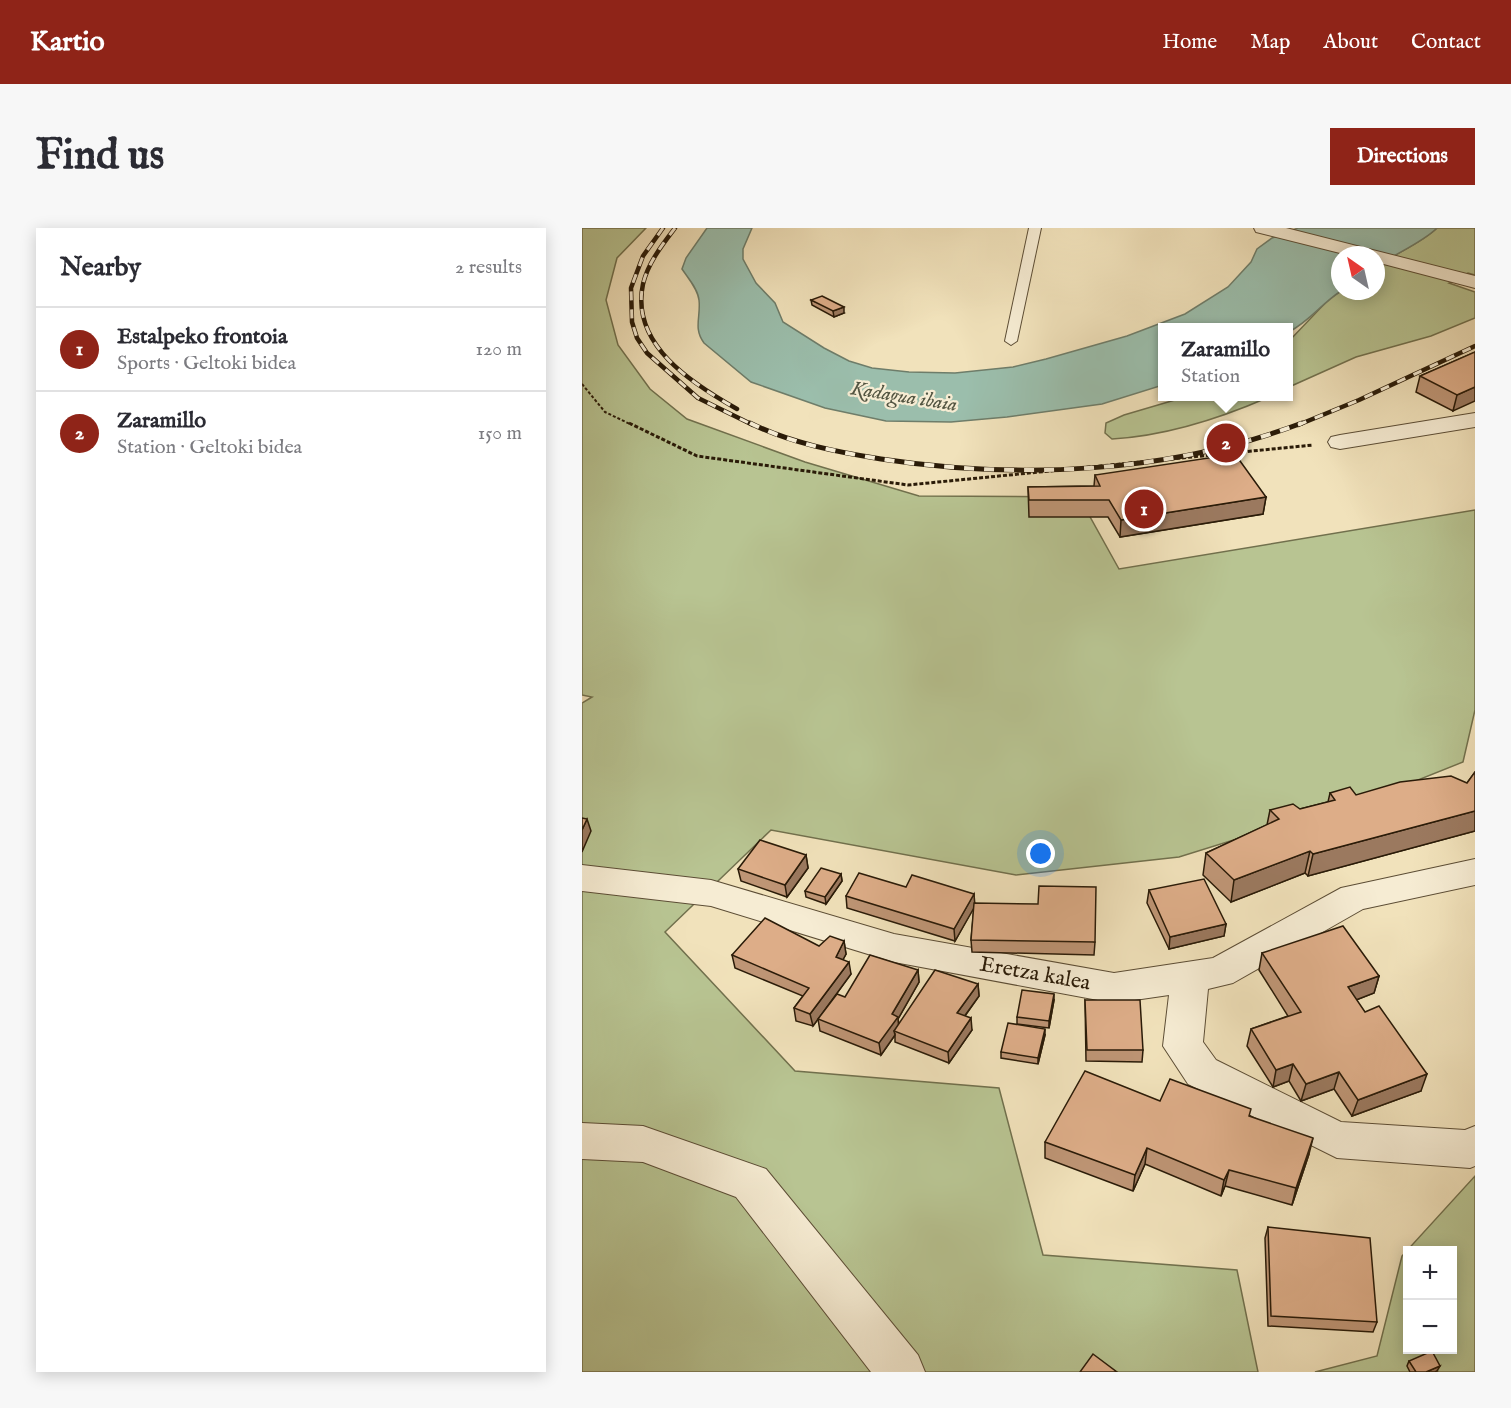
<!DOCTYPE html>
<meta charset="utf-8">
<style>
:root{--surface:#fff;--page:#f7f7f7;--text:#2b2b33;--muted:#7c7c81;--line:#e1e1e2;--accent:#8f2418}
body{margin:0;font-family:"IM FELL English",serif;background:var(--page);color:var(--text)}
.controls{position:absolute;right:18px;bottom:18px;display:grid;overflow:hidden;border-radius:0px;box-shadow:0 3px 15px #0003}
.controls button{width:54px;height:54px;display:grid;place-items:center;padding:0;border:0;border-bottom:2px solid var(--line);background:var(--surface);color:var(--text);font:30px sans-serif}
.compass{position:absolute;left:749px;top:18px;width:54px;height:54px;border-radius:50%;background:var(--surface);box-shadow:0 3px 15px #0003;rotate:326deg}
.you{position:absolute;left:459px;top:626px;width:21px;height:21px;margin:-15px;border:4px solid #fff;border-radius:50%;background:#1a73e8;box-shadow:0 0 0 9px #1a73e833}
.badge{display:grid;place-items:center;width:39px;height:39px;border-radius:50%;background:var(--accent);color:#fff;font-size:20px;font-weight:700}
.pin{position:absolute;translate:-50% -50%;border:3px solid #fff;box-shadow:0 2px 6px #0006}
.popup{position:absolute;left:576px;top:95px;width:135px;height:78px;box-sizing:border-box;display:grid;place-content:center;border-radius:0px;background:var(--surface);filter:drop-shadow(0 2px 4px #0005);font-size:20px;white-space:nowrap;color:var(--muted)}
.popup b{font-size:22px;color:var(--text)}
.popup::after{content:'';position:absolute;left:50%;top:100%;margin-left:-12px;border:12px solid transparent;border-top-color:var(--surface)}
.list{margin:0;padding:0;list-style:none}
h2{display:flex;justify-content:space-between;align-items:center;height:78px;margin:0;padding:0 24px;font-size:26px}
h2 small{font-size:20px;font-weight:400;color:var(--muted)}
.list li{display:grid;grid-template-columns:39px 1fr auto;gap:18px;align-items:center;box-sizing:border-box;height:84px;padding:0 24px;border-top:2px solid var(--line)}
.list b{display:block;font-size:22px;white-space:nowrap}
.list p{margin:0;font-size:20px;white-space:nowrap;color:var(--muted)}
.list em{font-size:20px;font-style:normal;color:var(--muted)}
.map{position:relative;flex:none;width:893px;height:1144px;overflow:hidden;border-radius:0px}
header{display:flex;align-items:center;gap:36px;box-sizing:border-box;height:84px;padding:0 30px;background:var(--accent);color:#fff}
header strong{font-size:28px}
nav{display:flex;gap:33px;margin-inline-start:auto;font-size:21px}
.intro{display:flex;align-items:center;justify-content:space-between;box-sizing:border-box;height:144px;padding:0 36px}
h1{margin:0;font-size:42px}
.button{padding:15px 27px;border-radius:0px;background:var(--accent);color:#fff;font-size:21px;font-weight:700}
main{display:flex;gap:36px;padding:0 36px}
aside{flex:1;background:var(--surface);border-radius:0px;box-shadow:0 3px 15px #0003}
.map>svg:first-child{display:block}
.green{fill:#b8c492;stroke:#71704d;stroke-width:1.5;fill-rule:evenodd}
.water{fill:#9bbeac;stroke:#6e7d6a;stroke-width:1.5}
.lines{fill:none;stroke-linecap:round;stroke-linejoin:round}
.service-casing{stroke:#5c4d35;stroke-width:2}
.minor-casing{stroke:#5c4d35;stroke-width:2}
.tertiary-casing{stroke:#5c4d35;stroke-width:2}
.path-far1{stroke:#2a1b08;stroke-width:2;stroke-dasharray:3 2;stroke-linecap:butt}
.path{stroke:#2a1b08;stroke-width:3;stroke-dasharray:4 2;stroke-linecap:butt}
.service{fill:#f6ecd3;fill-rule:evenodd}
.minor{fill:#f6ecd3;fill-rule:evenodd}
.tertiary{fill:#f6ecd3;fill-rule:evenodd}
.rail-far1-casing{stroke:#2a1b08;stroke-width:4.5}
.rail-casing{stroke:#2a1b08;stroke-width:5}
.rail-far1{stroke:#f6ecd3;stroke-width:3;stroke-dasharray:9;stroke-linecap:butt}
.rail{stroke:#f6ecd3;stroke-width:4;stroke-dasharray:10;stroke-linecap:butt}
.wall{fill:#be9575;stroke:#2a1b08;stroke-width:1.5}
.shaded-wall{fill:#9b795f;stroke:#2a1b08;stroke-width:1.5}
.building{fill:#ddad88;stroke:#2a1b08;stroke-width:1.5}
.labels{text-anchor:middle;dominant-baseline:central;stroke-width:4.5;stroke-linejoin:round;paint-order:stroke}
.far-water-label{font-size:20px;font-style:italic;fill:#525441;stroke:#f6ecd3}
.street-label{font-size:22px;fill:#2a1b08;stroke:#f6ecd3}
</style>
<header>
<strong>Kartio</strong>
<nav><a>Home</a><a>Map</a><a>About</a><a>Contact</a></nav>
</header>
<div class="intro"><h1>Find us</h1><a class="button">Directions</a></div>
<main>
<aside>
<h2>Nearby<small>2 results</small></h2>
<ul class="list">
<li><span class="badge">1</span><div><b>Estalpeko frontoia</b><p>Sports · Geltoki bidea</p></div><em>120 m</em></li>
<li><span class="badge">2</span><div><b>Zaramillo</b><p>Station · Geltoki bidea</p></div><em>150 m</em></li>
</ul>
</aside>
<div class="map">
<svg width="893" height="1144" viewBox="0 0 893 1144">
<rect width="100%" height="100%" fill="#f1e2bb"/>
<filter id="stains"><feTurbulence type="fractalNoise" baseFrequency=".00333" numOctaves="4"/><feColorMatrix values="0 0 0 0 .2 0 0 0 0 .09 0 0 0 0 .02 0 0 0 .5 -.17"/></filter>
<radialGradient id="worn" r=".72"><stop offset=".6" stop-color="#630" stop-opacity="0"/><stop offset="1" stop-color="#630" stop-opacity=".3"/></radialGradient>
<g class="green">
<polygon points="0,0 64,0 35,30 24,72 36,117 68,161 105,191 223,234 337,268 497,269 537,341 893,282 893,482 881,534 806,564 597,629 434,647 189,602 83,704 213,843 417,860 461,1027 655,1042 676,1144 0,1144 0,475 10,469 0,467"/>
<path d="M 855,0 L 893,0 L 893,47 L 886,45 L 867,55 L 893,64 L 893,90 L 849,108 L 774,129 L 707,159 L 707,113 L 748,70 L 759,63 L 794,63 L 794,39 C 812,26 840,15 855,0 Z"/>
<path d="M 603,169 L 687,169 C 639,190 582,208 530,211 L 523,205 L 524,195 L 542,187 Z"/>
<path d="M 893,948 L 893,1144 L 733,1144 L 795,1128 L 820,1028 ZM 826,1022 L 870,1022 L 870,1122 L 826,1122 Z"/>
</g>
<path class="water" d="M 125,0 L 170,0 L 161,21 L 161,31 L 174,55 L 193,75 L 201,94 L 242,120 L 267,133 L 290,140 L 327,144 L 373,145 L 431,139 L 464,131 L 545,108 L 603,86 L 646,59 L 669,34 L 675,21 L 690,10 L 716,0 L 855,0 C 840,15 812,26 794,39 L 794,27 L 758,27 L 759,63 C 739,76 729,92 707,104 L 707,100 L 581,100 L 581,157 L 520,176 L 425,189 L 369,194 L 304,193 L 243,180 L 169,154 L 122,115 C 111,100 119,89 117,72 C 116,61 106,50 100,41 L 104,30 Z"/>
<g class="lines">
<defs>
<polygon id="service" points="447,0 459,0 435,113 429,117 423,113"/>
<g id="minor">
<polygon points="893,185 893,199 758,221 749,219 746,214 749,209 758,207"/>
<polygon points="893,631 893,657 781,681 651,755 626,761 621,814 634,832 759,894 883,902 893,898 893,938 888,940 755,930 606,856 581,818 587,767 532,775 312,734 129,678 0,663 0,637 129,652 312,706 532,745 631,730 759,660"/>
<polygon points="0,895 61,898 184,941 336,1127 343,1144 289,1144 154,969 61,934 0,931"/>
</g>
<polygon id="tertiary" points="672,0 704,0 893,48 893,60 794,34 794,27 766,27 674,4"/>
</defs>
<use href="#service" class="service-casing"/>
<use href="#minor" class="minor-casing"/>
<use href="#tertiary" class="tertiary-casing"/>
<polyline class="path-far1" points="0,156 23,184 50,197"/>
<polyline class="path" points="47,195 115,228 326,257 731,217"/>
<use href="#service" class="service"/>
<use href="#minor" class="minor"/>
<use href="#tertiary" class="tertiary"/>
<defs>
<g id="rail-far1">
<polyline points="81,0 61,28 49,60 50,94 55,110 65,125 116,170 171,197"/>
<path d="M 93,0 C 80,17 66,35 61,56 C 48,117 111,156 155,181"/>
<polyline points="716,197 777,172 893,118"/>
</g>
<path id="rail" d="M 168,195 C 208,215 255,224 299,231 C 438,252 588,245 720,195"/>
</defs>
<use href="#rail-far1" class="rail-far1-casing"/>
<use href="#rail" class="rail-casing"/>
<use href="#rail-far1" class="rail-far1"/>
<use href="#rail" class="rail"/>
</g>
<g class="wall">
<polygon points="229,72 262,85 252,89 230,77"/>
<polygon points="893,124 871,183 834,164 838,148"/>
<polygon points="513,247 684,269 681,286 538,309 526,289 447,289 446,259 512,258"/>
<polygon points="893,544 893,603 726,648 723,645 649,674 621,647 624,625 685,597 688,582 718,581 746,574 748,565 774,567 885,555"/>
<polygon points="224,627 226,640 205,669 159,653 156,641"/>
<polygon points="259,646 260,653 244,676 224,669 223,663"/>
<polygon points="324,659 392,666 392,675 513,714 512,727 390,724 389,712 392,679 373,713 265,680 264,668"/>
<polygon points="567,662 644,696 642,708 587,721 565,675"/>
<polygon points="262,713 264,726 261,731 269,746 231,798 214,793 212,780 221,768 153,740 150,727 237,718"/>
<polygon points="680,725 797,748 792,765 774,772 839,863 770,888 752,861 719,873 707,853 691,859 665,818 669,801 706,788 677,742"/>
<polygon points="336,742 337,754 316,791 317,796 396,756 397,768 383,788 390,802 367,835 313,814 313,807 299,827 238,803 236,791 263,769"/>
<polygon points="472,772 467,800 435,796 435,789"/>
<polygon points="503,772 561,822 560,834 504,833"/>
<polygon points="463,807 456,836 419,830 419,824"/>
<polygon points="578,873 668,888 727,926 710,977 643,958 639,968 563,936 551,963 463,930 463,914"/>
<polygon points="686,999 795,1094 791,1104 686,1098 683,1010"/>
<polygon points="827,1133 855,1143 853,1144 828,1144 825,1138"/>
</g>
<g class="shaded-wall">
<polygon points="262,79 262,85 252,89 251,83"/>
<polygon points="893,159 893,173 871,183 875,167"/>
<polygon points="684,269 681,286 538,309 539,292"/>
<polygon points="893,583 893,603 726,648 731,626"/>
<polygon points="5,591 9,603 0,624 0,602"/>
<polygon points="728,623 723,645 649,674 652,652"/>
<polygon points="224,627 226,640 205,669 203,657"/>
<polygon points="259,646 260,653 244,676 243,669"/>
<polygon points="392,666 393,678 373,713 372,701"/>
<polygon points="644,696 642,708 587,721 588,709"/>
<polygon points="262,713 264,726 256,741 254,729"/>
<polygon points="267,734 269,746 231,798 228,786"/>
<polygon points="336,742 337,754 316,791 317,801 312,803 313,807 299,827 297,815 310,786"/>
<polygon points="797,748 792,765 761,777 766,759"/>
<polygon points="396,756 397,768 376,797 375,785"/>
<polygon points="472,766 472,772 467,800 467,793"/>
<polygon points="389,790 390,802 367,835 366,824"/>
<polygon points="463,801 463,807 456,836 456,830"/>
<polygon points="711,836 707,853 691,859 694,842"/>
<polygon points="757,844 752,861 719,873 724,856"/>
<polygon points="845,846 839,863 770,888 776,872"/>
<polygon points="731,910 727,926 710,977 714,960"/>
<polygon points="565,920 563,936 551,963 553,947"/>
<polygon points="647,942 643,958 639,968 642,952"/>
<polygon points="858,1138 855,1143 853,1144 844,1144"/>
</g>
<g class="building">
<polygon points="240,68 262,79 251,83 229,72"/>
<polygon points="893,124 893,159 875,167 838,148"/>
<polygon points="653,226 684,269 539,292 527,272 447,272 446,259 518,258 513,247"/>
<polygon points="893,544 893,583 731,626 728,623 652,652 624,625 697,591 688,582 711,576 718,581 753,572 748,565 768,559 774,567 818,554 869,548 885,555"/>
<polygon points="0,590 5,591 0,602"/>
<polygon points="178,612 224,627 203,657 156,641"/>
<polygon points="239,640 259,646 243,669 223,663"/>
<polygon points="277,645 324,659 330,647 392,666 372,701 264,668"/>
<polygon points="622,651 644,696 588,709 567,662"/>
<polygon points="457,658 514,659 513,714 389,712 392,675 456,676"/>
<polygon points="183,690 237,718 248,708 262,713 254,729 267,734 228,786 212,780 227,760 150,727"/>
<polygon points="761,698 797,748 766,759 783,784 797,778 845,846 776,872 757,844 724,856 711,836 694,842 669,801 719,784 680,725"/>
<polygon points="288,727 336,742 310,786 316,789 297,815 236,791 255,766 263,769"/>
<polygon points="353,742 396,756 375,785 389,790 366,824 312,803"/>
<polygon points="440,762 472,766 467,793 435,789"/>
<polygon points="503,772 558,772 561,822 505,822"/>
<polygon points="426,795 463,801 456,830 419,824"/>
<polygon points="503,843 578,873 588,851 669,881 667,888 731,910 714,960 647,942 642,952 565,920 553,947 463,914"/>
<polygon points="686,999 788,1010 795,1094 689,1088"/>
<polygon points="850,1123 858,1138 844,1144 834,1144 827,1133"/>
<polygon points="511,1126 535,1144 498,1144"/>
</g>
<g class="labels">
<g class="far-water-label">
<text transform="translate(322 169) rotate(9)">Kadagua ibaia</text>
</g>
<g class="street-label">
<text transform="translate(453 746) rotate(10)">Eretza kalea</text>
</g>
</g>
<rect width="100%" height="100%" filter="url(#stains)"/>
<rect width="100%" height="100%" fill="url(#worn)"/>
</svg>
<div class="controls">
<button>+</button>
<button>−</button>
</div>
<svg class="compass" viewBox="-18 -18 36 36"><path d="M0-13l5 13h-10z" fill="#e53935"/><path d="M0 13l5-13h-10z" fill="#7c7c81"/></svg>
<div class="you"></div>
<div class="pin badge" style="left:562px;top:281px">1</div>
<div class="pin badge" style="left:644px;top:215px">2</div>
<div class="popup"><b>Zaramillo</b>Station</div>
</div>
</main>
